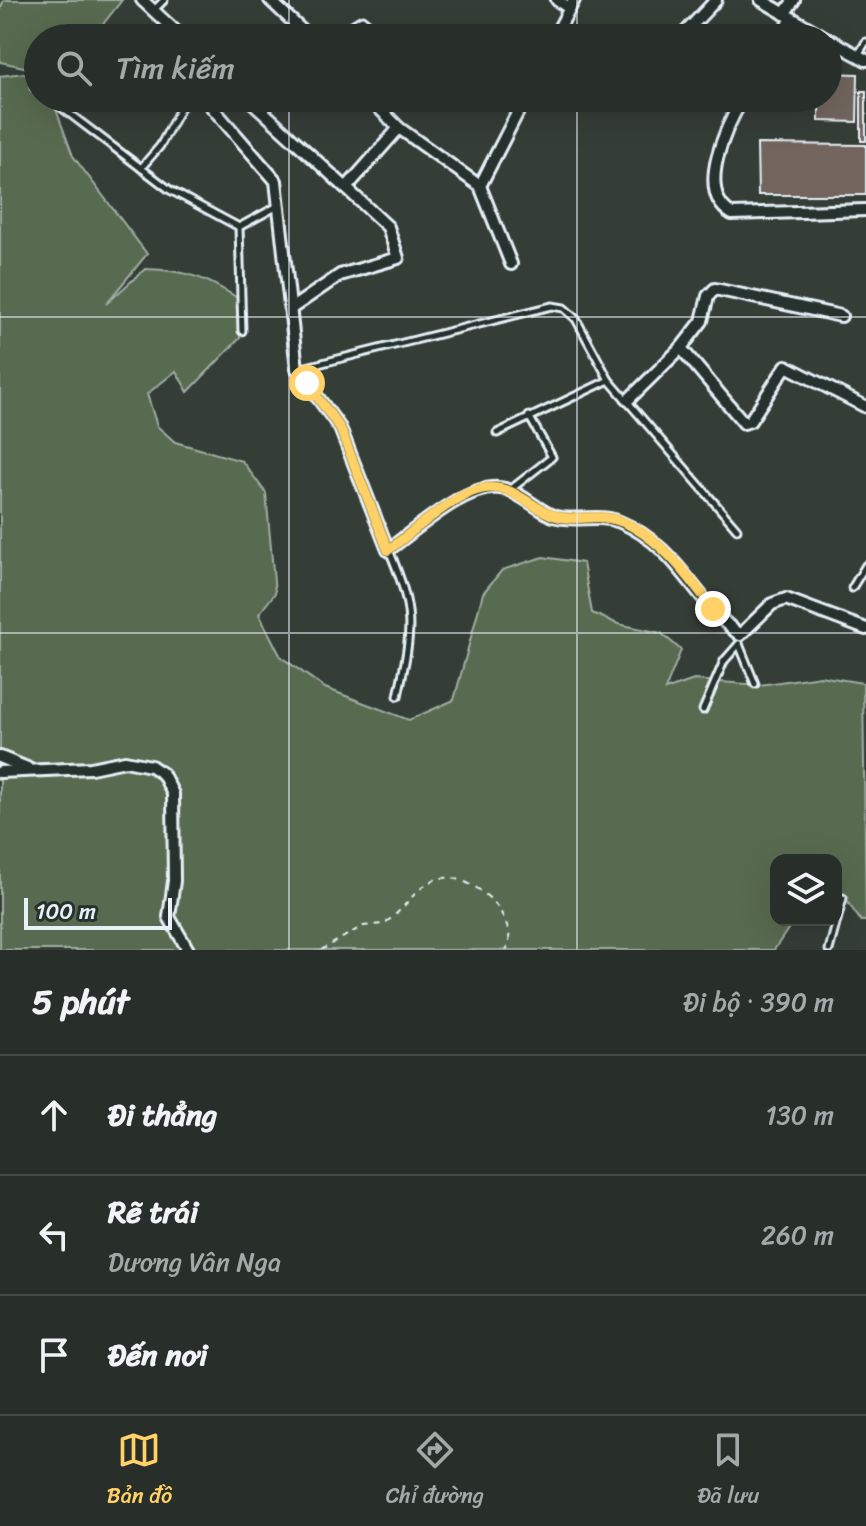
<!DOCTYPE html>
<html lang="vi">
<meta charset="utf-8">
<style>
:root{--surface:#282e29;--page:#343a35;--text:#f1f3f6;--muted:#a5a8a8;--line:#444a46;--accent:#ffd166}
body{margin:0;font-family:Sriracha,sans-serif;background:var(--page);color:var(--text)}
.controls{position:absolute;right:24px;bottom:24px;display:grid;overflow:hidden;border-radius:16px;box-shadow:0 8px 32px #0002}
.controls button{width:72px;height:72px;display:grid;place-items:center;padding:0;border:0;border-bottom:2px solid var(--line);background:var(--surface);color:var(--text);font:40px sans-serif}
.scale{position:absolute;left:24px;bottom:20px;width:148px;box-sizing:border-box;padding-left:8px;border:4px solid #e8f1f8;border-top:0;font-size:22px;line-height:28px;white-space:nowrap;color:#e8f1f8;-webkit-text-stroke:6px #26332d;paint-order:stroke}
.stop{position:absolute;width:24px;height:24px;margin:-18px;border:6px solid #ffd166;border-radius:50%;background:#fff}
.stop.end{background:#ffd166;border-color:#fff;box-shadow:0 2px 8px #0008}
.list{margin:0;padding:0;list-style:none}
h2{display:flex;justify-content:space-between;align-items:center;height:104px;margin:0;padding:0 32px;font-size:34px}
h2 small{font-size:26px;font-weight:400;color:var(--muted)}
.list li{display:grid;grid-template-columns:52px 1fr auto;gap:24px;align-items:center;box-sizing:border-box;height:120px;padding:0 32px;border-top:2px solid var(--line)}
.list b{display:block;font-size:30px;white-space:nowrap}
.list p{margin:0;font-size:26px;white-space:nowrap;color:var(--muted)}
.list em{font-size:26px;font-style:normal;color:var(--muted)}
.icon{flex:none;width:44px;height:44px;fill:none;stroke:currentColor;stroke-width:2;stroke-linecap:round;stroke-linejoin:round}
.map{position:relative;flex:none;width:866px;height:950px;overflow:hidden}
.search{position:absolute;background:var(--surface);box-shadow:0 8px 32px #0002;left:24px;right:24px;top:24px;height:88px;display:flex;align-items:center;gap:20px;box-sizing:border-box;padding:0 28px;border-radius:44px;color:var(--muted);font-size:30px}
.sheet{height:464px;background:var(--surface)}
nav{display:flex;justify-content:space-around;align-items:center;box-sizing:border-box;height:112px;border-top:2px solid var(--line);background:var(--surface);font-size:22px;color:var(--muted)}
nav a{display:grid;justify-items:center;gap:4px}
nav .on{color:var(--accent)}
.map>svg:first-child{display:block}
.green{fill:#586b4f;stroke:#a0aea4;stroke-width:2}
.building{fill:#71655d;stroke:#e8f1f8;stroke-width:2}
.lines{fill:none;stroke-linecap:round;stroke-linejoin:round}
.service-casing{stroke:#e8f1f8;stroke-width:11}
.minor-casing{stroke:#e8f1f8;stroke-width:16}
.path{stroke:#e8f1f8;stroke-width:2;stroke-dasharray:6 6;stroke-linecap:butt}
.service{stroke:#26332d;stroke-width:5}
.minor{stroke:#26332d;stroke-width:10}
.route{stroke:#ffd166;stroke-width:10}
.grid{fill:none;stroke:#e8f1f8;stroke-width:2;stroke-opacity:0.55}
</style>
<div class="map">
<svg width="866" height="950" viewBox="0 0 866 950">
<rect width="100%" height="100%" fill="#353d37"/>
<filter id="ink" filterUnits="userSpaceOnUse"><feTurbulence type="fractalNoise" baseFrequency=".0125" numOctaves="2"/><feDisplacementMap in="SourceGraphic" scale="16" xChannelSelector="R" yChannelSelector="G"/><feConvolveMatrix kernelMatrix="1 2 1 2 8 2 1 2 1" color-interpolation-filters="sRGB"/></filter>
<g filter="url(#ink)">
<g class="green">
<polygon points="4,0 122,0 92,38 38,38 38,70 0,62 0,9"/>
<path d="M 24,73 L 38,88 L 38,98 L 48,98 L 54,104 L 73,156 L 147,254 L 106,304 L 145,269 C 188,270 210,279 245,303 L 240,338 L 188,392 L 176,371 L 147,394 L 157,426 L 175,442 L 242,461 L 266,493 L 275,593 L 259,614 L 281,657 L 325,688 L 409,720 L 454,700 L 483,593 L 502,570 L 543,557 L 583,563 L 592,613 L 618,624 L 661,633 L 681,650 L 665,690 L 694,680 L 760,685 L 820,676 L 863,683 L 866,921 L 861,921 L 836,886 L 836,860 L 776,860 L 776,920 L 794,920 L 774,950 L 0,950 L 0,76 Z"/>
</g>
<g class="building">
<polygon points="828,73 858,74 857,122 819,121 819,98 828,98"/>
<rect x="861" y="91" width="5" height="50"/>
<polygon points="778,98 815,98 814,105 778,103"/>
<polygon points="757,144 866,145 866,195 758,195"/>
</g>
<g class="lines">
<defs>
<g id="service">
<polyline points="154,10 164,0"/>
<polyline points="331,38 362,19 385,38"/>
<polyline points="858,55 866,42"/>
<polyline points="34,87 38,90"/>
<polyline points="49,98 170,190 239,227 242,331"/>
<polyline points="379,108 389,98"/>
<polyline points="141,168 160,146 186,98"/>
<polyline points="239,227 276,207"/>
<polyline points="298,369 552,306 564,308 576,319 609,380 737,529"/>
<polyline points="497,433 609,380"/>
<polyline points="510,490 552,457 529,416"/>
<path d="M 389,550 C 416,614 412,630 398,696"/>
<polyline points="852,588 866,565"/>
<polyline points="739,644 755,684"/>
<polyline points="703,710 724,661 739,644"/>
<polyline points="829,950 843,898"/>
</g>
<g id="minor">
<polyline points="142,0 183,38"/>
<polyline points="270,0 310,38"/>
<polyline points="557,0 569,8"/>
<polyline points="761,0 826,38"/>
<polyline points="784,14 794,0"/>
<polyline points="554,38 574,0"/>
<polyline points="680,38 716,0"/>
<polyline points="780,38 792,19"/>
<polyline points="828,39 866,60"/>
<path d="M 204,98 L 276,181 L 297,369 L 340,428 L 388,550 C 416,530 470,479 505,489 C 523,494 536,509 553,516 C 575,523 599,513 620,522 C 678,546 695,602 740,635 L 772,604 L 786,599 L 866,629"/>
<polyline points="248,98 346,188 399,128 480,186 525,98"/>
<polyline points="369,98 399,128"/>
<path d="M 743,98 C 727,125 694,192 732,214 L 866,210"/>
<polyline points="480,186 511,264"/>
<polyline points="292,308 340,275 398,258 388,227 346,188"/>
<polyline points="841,316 715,289 708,296 702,321 681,348 744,423 750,421 786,366 866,407"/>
<polyline points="628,400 681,348"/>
<polyline points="0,757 27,768"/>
<polyline points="0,772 91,768 125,761 151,766 163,774 173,794 174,881 169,917 188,950"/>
</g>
</defs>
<use href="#service" class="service-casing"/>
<use href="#minor" class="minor-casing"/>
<path class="path" d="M 321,950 L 363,926 L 383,924 C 412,907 423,864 465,882 C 479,888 490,897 499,909 C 506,922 514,936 506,950"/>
<use href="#service" class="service"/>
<use href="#minor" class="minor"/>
</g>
</g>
<g class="lines" filter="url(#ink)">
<path class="route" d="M 307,383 L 340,428 L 388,550 C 412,533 453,495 480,489 C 512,482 527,506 553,515 C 571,522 590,515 608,518 C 650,524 690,577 713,609"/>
</g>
<path class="grid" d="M 289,0 L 289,38M 577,0 L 577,38M 289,98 L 289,950M 577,98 L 577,950M 0,317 L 866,317M 0,633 L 866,633"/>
</svg>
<div class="controls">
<button><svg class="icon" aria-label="layers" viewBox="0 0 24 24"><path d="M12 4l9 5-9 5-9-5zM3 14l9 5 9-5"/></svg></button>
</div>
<div class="scale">100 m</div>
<div class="stop" style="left:307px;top:383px"></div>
<div class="stop end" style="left:713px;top:609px"></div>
<div class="search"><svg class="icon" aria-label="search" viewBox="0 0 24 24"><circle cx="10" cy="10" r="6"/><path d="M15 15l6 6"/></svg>Tìm kiếm</div>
</div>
<section class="sheet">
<h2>5 phút<small>Đi bộ · 390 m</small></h2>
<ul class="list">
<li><svg class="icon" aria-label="ahead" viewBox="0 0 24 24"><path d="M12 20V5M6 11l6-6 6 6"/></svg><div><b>Đi thẳng</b></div><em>130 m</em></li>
<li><svg class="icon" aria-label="left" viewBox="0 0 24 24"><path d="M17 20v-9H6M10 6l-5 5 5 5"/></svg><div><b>Rẽ trái</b><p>Dương Vân Nga</p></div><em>260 m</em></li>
<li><svg class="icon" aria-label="arrive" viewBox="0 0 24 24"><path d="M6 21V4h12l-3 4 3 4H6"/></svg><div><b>Đến nơi</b></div></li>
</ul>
</section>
<nav>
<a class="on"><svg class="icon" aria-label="map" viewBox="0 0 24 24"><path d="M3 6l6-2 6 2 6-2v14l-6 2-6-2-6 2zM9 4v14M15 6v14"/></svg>Bản đồ</a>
<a><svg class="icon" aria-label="directions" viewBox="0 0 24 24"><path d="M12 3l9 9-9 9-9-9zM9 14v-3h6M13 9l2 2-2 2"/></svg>Chỉ đường</a>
<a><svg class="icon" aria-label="saved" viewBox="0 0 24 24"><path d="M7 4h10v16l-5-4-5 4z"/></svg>Đã lưu</a>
</nav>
